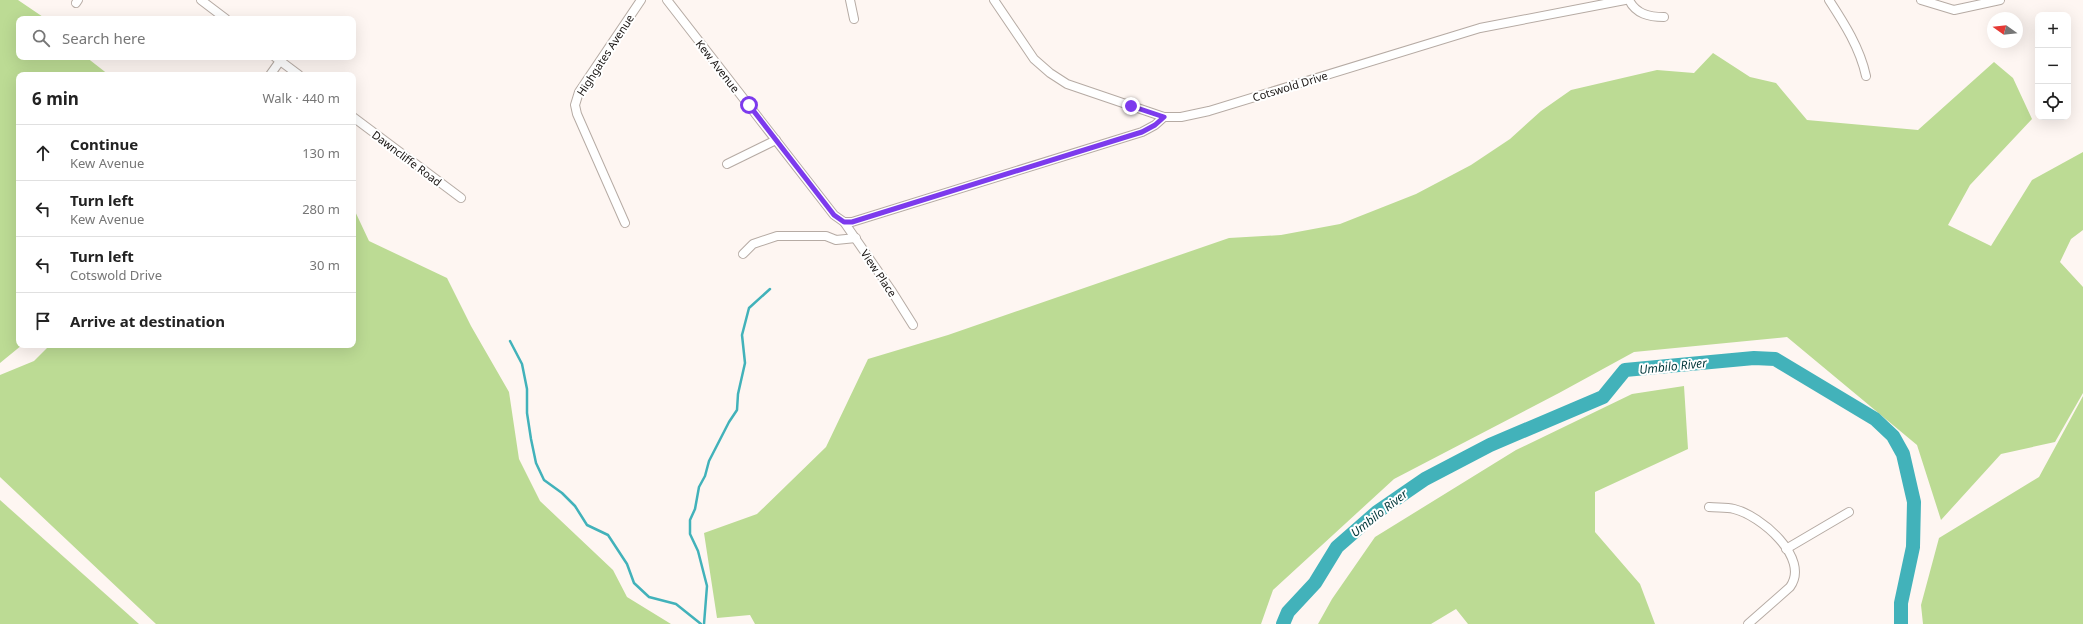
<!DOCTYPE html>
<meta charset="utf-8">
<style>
:root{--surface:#fff;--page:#f6f6f6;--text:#222;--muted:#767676;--line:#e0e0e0}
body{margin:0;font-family:"Noto Sans",sans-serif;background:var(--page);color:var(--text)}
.controls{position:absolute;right:12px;top:12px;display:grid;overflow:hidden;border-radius:8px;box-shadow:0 4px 16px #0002}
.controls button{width:36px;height:36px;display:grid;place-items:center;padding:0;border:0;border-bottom:1px solid var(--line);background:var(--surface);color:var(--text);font:20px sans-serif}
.compass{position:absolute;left:1987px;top:12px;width:36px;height:36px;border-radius:50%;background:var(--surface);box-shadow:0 4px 16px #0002;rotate:285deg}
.stop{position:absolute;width:12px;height:12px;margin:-9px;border:3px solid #7c3aed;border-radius:50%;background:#fff}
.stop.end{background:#7c3aed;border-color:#fff;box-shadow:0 1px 4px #0008}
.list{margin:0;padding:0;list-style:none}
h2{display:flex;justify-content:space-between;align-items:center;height:52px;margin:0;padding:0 16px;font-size:17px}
h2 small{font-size:13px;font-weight:400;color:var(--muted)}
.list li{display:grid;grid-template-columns:26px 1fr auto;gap:12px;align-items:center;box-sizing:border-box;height:56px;padding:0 16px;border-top:1px solid var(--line)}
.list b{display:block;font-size:15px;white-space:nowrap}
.list p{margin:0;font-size:13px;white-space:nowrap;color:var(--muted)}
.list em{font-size:13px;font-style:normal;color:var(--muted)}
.icon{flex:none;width:22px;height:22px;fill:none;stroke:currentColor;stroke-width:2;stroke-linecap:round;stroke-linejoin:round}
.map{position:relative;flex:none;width:2083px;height:624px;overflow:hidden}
.search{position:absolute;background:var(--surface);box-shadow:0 4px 16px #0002;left:16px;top:16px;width:340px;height:44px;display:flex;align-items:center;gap:10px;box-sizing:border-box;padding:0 14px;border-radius:8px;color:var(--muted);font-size:15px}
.panel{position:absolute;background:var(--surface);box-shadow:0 4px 16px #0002;left:16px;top:72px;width:340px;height:276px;border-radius:8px}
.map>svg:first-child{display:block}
.green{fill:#bcdb94}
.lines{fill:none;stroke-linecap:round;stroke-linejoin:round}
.stream{stroke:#42b2ba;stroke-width:2.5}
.river{stroke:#42b2ba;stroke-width:14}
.street-casing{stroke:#b6aba4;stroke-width:10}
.street{stroke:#fff;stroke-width:8}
.route{stroke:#7c3aed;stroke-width:5}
.labels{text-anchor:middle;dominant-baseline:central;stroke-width:4;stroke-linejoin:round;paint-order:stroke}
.street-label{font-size:11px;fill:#181412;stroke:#fff}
.water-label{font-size:12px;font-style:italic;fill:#003639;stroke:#fff}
</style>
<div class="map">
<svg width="2083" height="624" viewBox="0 0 2083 624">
<rect width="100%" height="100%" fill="#fef6f2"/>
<g class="green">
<polygon points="0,0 18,0 46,19 19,19 19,57 86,57 109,75 19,75 19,345 22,345 0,363"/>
<polygon points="1713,53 1750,77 1776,83 1807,120 1918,130 1994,62 2013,78 2032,119 1970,185 1948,225 1991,246 2032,180 2083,152 2083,230 2071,239 2060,262 2083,287 2083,393 2055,442 2001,454 1941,520 1917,445 1787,337 1634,352 1559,393 1394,479 1273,590 1261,624 755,624 750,615 717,618 704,533 757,514 826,447 868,359 948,335 1229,238 1281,235 1340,224 1416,194 1471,165 1510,139 1541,111 1571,90 1657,70 1694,73"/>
<polygon points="353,207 369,241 447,278 471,326 509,392 519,459 540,501 613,570 627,597 671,624 156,624 0,477 0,375 34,361 50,345 353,345"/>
<polygon points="1684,386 1688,449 1595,492 1595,532 1640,584 1655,624 1468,624 1456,609 1431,624 1318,624 1332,599 1375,537 1516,450 1632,394"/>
<polygon points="2083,396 2083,624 1923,624 1921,605 1939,538 2039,477"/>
<polygon points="0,500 139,624 0,624"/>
</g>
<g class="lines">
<g class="stream">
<polyline points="510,341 522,364 527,389 527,413 531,439 536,463 544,480 562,493 575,506 587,525 608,535 627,564 634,583 649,597 676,604 701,624"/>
<polyline points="704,624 707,586 698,551 690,534 690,520 695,509 699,487 705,476 709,461 729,422 737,410 738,394 745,363 742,335 749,308 770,289"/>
</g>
<polyline class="river" points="1283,624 1288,612 1315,583 1337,547 1377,512 1425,479 1490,445 1603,397 1625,370 1754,358 1775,359 1875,419 1893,436 1903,454 1914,502 1913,547 1901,603 1901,624"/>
<defs>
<g id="street">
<polyline points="201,0 226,19"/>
<polyline points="667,0 834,215 844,222 852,222 1142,132 1155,125 1164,117"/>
<polyline points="850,0 854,19"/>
<polyline points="994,0 1034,59 1050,73 1067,84 1164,117 1181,117 1209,111 1480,28 1625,0"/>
<path d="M 1629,0 C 1636,14 1649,17 1664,17"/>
<path d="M 1829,0 C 1844,23 1860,48 1866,76"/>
<polyline points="1921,0 1954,10 2000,0"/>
<polyline points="76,3 78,0"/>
<polyline points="275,57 299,75"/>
<polyline points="270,75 280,61"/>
<polyline points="353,117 461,198"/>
<polyline points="727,164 776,140"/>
<polyline points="844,222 891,290 913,325"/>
<polyline points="625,223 577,114 575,105 579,92 641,0"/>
<polyline points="743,254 753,244 777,236 826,236 836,240 856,238"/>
<path d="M 1709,507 C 1717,508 1726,507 1734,509 C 1760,515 1811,558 1790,587 L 1748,624"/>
<polyline points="1786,549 1849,512"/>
</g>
</defs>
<use href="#street" class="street-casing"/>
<use href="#street" class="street"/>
</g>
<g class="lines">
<polyline class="route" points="749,105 834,215 844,222 852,222 1142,132 1155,125 1164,117 1131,106"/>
</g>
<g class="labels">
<g class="street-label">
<text transform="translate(605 55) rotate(-57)">Highgates Avenue</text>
<text transform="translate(718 66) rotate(52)">Kew Avenue</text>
<text transform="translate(1290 86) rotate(-17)">Cotswold Drive</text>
<text transform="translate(407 158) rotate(37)">Dawncliffe Road</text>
<text transform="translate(879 273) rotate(56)">View Place</text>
</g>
<g class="water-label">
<text transform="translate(1673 366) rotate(-6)">Umbilo River</text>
<text transform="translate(1379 513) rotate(-38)">Umbilo River</text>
</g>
</g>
</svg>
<div class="controls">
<button>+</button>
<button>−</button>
<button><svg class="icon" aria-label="locate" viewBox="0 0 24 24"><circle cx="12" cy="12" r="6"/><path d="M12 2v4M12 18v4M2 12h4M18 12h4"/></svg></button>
</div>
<svg class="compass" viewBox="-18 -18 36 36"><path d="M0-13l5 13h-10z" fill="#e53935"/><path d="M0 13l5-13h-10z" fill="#767676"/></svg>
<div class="stop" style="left:749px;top:105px"></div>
<div class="stop end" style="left:1131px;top:106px"></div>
<div class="search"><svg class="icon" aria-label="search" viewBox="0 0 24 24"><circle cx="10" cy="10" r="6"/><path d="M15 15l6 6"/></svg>Search here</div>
<section class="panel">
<h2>6 min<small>Walk · 440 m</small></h2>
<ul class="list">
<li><svg class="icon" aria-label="ahead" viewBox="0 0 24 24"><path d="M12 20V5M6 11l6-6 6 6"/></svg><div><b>Continue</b><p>Kew Avenue</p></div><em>130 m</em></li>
<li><svg class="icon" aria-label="left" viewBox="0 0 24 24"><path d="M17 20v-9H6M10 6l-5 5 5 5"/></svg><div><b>Turn left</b><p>Kew Avenue</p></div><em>280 m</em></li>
<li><svg class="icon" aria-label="left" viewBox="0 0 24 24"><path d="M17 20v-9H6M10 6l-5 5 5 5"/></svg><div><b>Turn left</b><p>Cotswold Drive</p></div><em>30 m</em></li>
<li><svg class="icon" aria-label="arrive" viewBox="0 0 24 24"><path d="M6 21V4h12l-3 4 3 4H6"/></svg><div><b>Arrive at destination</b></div></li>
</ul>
</section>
</div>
